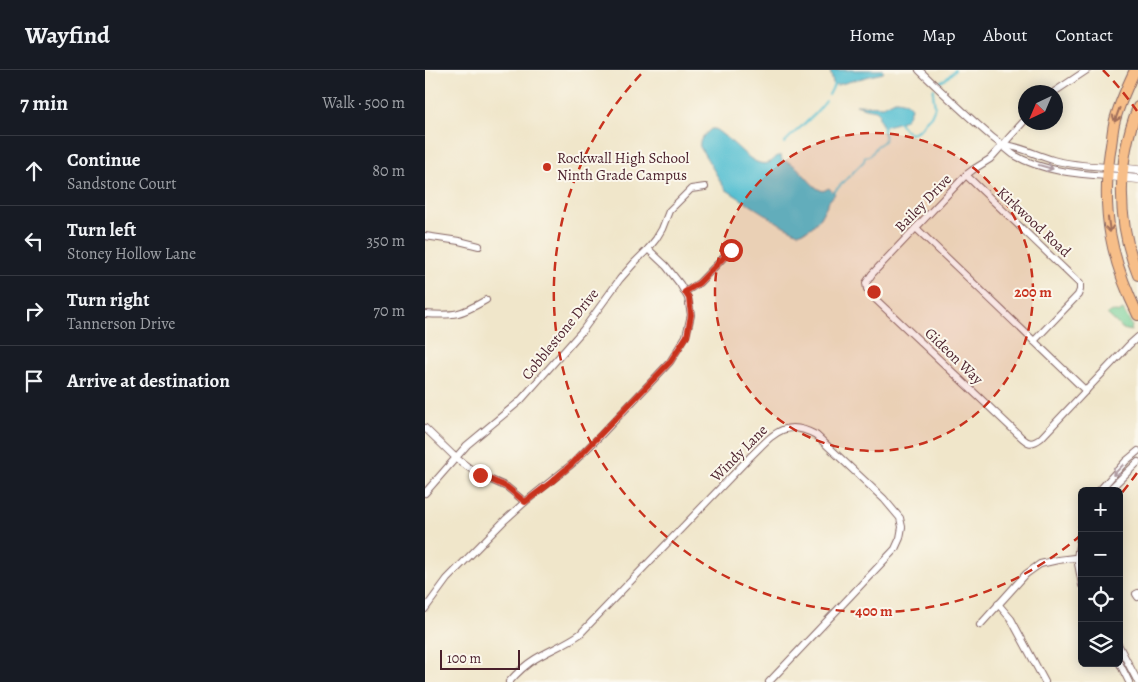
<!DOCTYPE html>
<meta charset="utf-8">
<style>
:root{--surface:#171b24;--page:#242831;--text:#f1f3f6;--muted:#9ea1a6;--line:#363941}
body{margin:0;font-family:Alegreya,serif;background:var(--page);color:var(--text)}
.controls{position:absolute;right:15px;bottom:15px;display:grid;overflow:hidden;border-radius:8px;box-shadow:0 2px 12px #0003}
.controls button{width:45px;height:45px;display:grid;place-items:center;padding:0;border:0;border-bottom:1px solid var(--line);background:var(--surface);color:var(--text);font:25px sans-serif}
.compass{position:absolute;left:593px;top:15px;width:45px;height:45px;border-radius:50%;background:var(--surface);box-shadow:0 2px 12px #0003;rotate:224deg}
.scale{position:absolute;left:15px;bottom:12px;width:80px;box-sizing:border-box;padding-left:5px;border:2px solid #4a1f2b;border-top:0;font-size:14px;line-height:18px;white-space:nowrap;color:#4a1f2b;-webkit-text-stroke:4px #fbf7ec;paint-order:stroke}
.stop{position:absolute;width:15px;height:15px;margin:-11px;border:4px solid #c8321e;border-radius:50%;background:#fff}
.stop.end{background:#c8321e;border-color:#fff;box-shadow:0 1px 5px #0008}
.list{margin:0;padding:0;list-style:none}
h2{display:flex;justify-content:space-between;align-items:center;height:65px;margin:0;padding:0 20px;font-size:21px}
h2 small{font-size:16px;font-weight:400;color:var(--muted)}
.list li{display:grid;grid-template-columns:32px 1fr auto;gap:15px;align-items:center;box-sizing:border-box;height:70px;padding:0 20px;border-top:1px solid var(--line)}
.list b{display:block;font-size:19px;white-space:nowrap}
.list p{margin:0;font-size:16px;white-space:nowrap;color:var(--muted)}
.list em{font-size:16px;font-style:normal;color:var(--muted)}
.icon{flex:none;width:28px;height:28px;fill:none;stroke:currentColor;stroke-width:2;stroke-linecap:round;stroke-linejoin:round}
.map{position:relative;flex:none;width:713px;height:612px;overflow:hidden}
header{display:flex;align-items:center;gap:30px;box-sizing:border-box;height:70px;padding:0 25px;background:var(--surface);border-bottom:1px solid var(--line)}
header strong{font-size:24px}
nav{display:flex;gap:28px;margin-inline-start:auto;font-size:18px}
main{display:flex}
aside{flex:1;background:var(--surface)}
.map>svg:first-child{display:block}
.green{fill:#72cd94;stroke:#5e7660}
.water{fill:#55bfd1;stroke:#506f7e}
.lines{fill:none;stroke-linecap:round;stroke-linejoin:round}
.stream{stroke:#55bfd1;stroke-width:2}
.minor-casing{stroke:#846563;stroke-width:8}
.tertiary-casing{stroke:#846563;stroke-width:9}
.primary-casing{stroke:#846563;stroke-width:12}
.minor{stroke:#fff;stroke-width:6}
.tertiary{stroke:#fff;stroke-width:8}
.primary{stroke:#f7be88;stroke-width:10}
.oneway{stroke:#a06e5a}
.oneway2{stroke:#ae9aa0}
.route{stroke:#c8321e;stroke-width:6}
.ring{fill:none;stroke:#c8321e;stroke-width:2.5;stroke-dasharray:9 6}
.poi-dot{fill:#c8321e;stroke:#fbf7ec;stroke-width:2}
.labels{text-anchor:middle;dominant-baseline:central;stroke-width:4;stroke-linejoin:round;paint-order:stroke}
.poi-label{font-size:15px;fill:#4a1f2b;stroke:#fbf7ec;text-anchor:start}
.street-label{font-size:15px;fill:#4a1f2b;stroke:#fbf7ec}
.centre{fill:#c8321e;stroke:#fbf7ec;stroke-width:2.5}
.ring-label{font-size:15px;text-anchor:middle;font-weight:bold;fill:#c8321e;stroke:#fbf7ec;stroke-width:4;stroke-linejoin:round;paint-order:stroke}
</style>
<header>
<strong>Wayfind</strong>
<nav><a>Home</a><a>Map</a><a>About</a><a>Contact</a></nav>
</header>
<main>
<aside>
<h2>7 min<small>Walk · 500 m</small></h2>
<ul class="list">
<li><svg class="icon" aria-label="ahead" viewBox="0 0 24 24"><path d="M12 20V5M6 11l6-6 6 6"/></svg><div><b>Continue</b><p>Sandstone Court</p></div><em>80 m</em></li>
<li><svg class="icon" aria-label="left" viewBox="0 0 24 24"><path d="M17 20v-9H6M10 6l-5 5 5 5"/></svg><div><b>Turn left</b><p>Stoney Hollow Lane</p></div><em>350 m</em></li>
<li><svg class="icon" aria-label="right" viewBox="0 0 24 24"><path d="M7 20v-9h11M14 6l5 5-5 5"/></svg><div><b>Turn right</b><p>Tannerson Drive</p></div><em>70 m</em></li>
<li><svg class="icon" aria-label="arrive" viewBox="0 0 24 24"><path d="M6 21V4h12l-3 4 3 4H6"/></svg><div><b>Arrive at destination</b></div></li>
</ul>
</aside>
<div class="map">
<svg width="713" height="612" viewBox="0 0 713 612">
<rect width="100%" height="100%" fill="#fbf7ec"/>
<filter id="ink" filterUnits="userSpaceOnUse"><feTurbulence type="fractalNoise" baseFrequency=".02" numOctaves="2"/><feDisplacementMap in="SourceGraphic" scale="10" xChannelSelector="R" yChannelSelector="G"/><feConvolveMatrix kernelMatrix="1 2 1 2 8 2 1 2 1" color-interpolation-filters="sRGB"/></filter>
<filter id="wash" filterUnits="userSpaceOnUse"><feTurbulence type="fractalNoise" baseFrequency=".0096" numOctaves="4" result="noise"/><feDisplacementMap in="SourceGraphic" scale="20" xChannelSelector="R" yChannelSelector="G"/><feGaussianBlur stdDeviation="1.12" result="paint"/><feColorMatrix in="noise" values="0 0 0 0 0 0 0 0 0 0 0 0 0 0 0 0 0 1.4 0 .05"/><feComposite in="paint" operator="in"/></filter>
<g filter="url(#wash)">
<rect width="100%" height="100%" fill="#f0e6ca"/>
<path class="green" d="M 698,240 L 707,255 L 706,261 L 698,259 L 682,244 C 686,241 688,240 693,243 Z"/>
<g class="water">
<path d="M 405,0 L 458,0 L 459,1 L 458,3 C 443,6 427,11 412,15 L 408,13 Z"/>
<path d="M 470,30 C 476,30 481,31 486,37 C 483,53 474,52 461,56 L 458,56 C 455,52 453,48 454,43 L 451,40 L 440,38 L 431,35 L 458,36 Z"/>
<path d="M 286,59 L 290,59 C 297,64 303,69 309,74 C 320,84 338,105 352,86 L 356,86 L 357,91 C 376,92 382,116 398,121 L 404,118 L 410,124 L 404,131 L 395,148 L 387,157 L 382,160 L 373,163 L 357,155 L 300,119 L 275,77 C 273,69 281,64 286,59 Z"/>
</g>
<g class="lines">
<g class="stream">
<polyline points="515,12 521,9 530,0"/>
<polyline points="404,25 410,13"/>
<polyline points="473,51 479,59 485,64 495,59 500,52 506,46 510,37 508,23 509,19"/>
<path d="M 359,73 C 372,59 390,47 401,31"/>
<polyline points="408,123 439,91 440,87 446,85 452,76 458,72 460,69 458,60 460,54"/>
</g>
</g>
</g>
<g filter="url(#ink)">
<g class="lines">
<defs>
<g id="minor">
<path d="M 494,0 C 518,23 542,46 568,68 C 575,73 582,80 589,85 C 617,101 651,104 683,106"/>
<polyline points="629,22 662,0"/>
<path d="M 600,50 L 565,89 L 549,99 L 541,105 L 447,204 L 441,213 L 442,219 L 445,224 L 594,365 C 602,373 606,376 616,368 L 704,275 L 713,267"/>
<path d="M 579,75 C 598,77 610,85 628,90 C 646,95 665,96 683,97"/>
<polyline points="541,105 655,214 655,220 653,225 609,271"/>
<polyline points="491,158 661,321"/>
<polyline points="0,166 34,171 54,176"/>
<polyline points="260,222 274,213 306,180"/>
<path d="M 0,244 C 30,246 35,245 61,230"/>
<polyline points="0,358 31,388 43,397 55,405 82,417 100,432"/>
<polyline points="674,421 701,391 713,381"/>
<polyline points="683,421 713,392"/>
<polyline points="0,423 42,375 95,331 158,260 195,209 210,192 223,179 231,169 237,159 244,141 266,119 280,117"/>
<polyline points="657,455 652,488 657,515"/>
<polyline points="713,523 711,524 713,527"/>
<polyline points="573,534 586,549 620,612"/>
<polyline points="0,539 22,509 80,450 100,432 147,394 176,365 245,292 261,266 266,245 263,228 255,214 241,196 223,179"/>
<polyline points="555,555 601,504 615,494 633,490 657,487"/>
<polyline points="694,576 713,612"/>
<polyline points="694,592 704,612"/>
<path d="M 84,612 C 92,603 100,595 110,589 C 125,580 141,574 155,564 L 325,387 C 347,366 359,347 391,365 L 459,429 L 475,448 L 477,457 L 475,468 L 470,479 L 344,612"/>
</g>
<g id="tertiary">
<polyline points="683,97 713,100"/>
<polyline points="683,106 713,109"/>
</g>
<g id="primary">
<path d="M 710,0 C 702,17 693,36 689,54 C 687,63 687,72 685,81 C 676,142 686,190 713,245"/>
<path d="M 713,37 C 692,91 691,151 713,205"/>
</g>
</defs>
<use href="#minor" class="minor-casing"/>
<use href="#tertiary" class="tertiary-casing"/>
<use href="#primary" class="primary-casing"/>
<use href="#minor" class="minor"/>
<use href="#tertiary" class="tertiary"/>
<use href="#primary" class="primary"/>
</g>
<defs><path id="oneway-shaft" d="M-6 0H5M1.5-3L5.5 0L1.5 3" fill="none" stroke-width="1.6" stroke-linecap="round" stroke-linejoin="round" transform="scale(1.25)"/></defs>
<g class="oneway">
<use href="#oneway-shaft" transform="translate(692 45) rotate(110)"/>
<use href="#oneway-shaft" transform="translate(684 155) rotate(82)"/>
</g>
<g class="oneway2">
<use href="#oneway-shaft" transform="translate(621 97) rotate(16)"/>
<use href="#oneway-shaft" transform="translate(693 400) rotate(134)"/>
</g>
</g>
<g class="lines" filter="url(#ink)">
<polyline class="route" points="55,405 82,417 100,432 124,414 147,394 245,292 262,266 266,245 264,228 260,222 274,213 306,180"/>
</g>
<circle cx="449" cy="222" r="159" fill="#c8321e" fill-opacity=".12"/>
<g class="ring">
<circle cx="449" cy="222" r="159"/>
<path d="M712 403A319 319 0 0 1 695 425M656 465A319 319 0 0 1 220 0M678 0A319 319 0 0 1 712 41"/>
</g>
<circle class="poi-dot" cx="122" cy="97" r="5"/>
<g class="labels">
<g class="poi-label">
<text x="132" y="88">Rockwall High School<tspan x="132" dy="17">Ninth Grade Campus</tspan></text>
</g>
<g class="street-label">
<text transform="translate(498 133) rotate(-46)">Bailey Drive</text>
<text transform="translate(609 152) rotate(43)">Kirkwood Road</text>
<text transform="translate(135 264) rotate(-51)">Cobblestone Drive</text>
<text transform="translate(529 286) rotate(44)">Gideon Way</text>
<text transform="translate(314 383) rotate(-45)">Windy Lane</text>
</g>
</g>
<circle cx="449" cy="222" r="8" class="centre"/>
<g class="ring-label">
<text x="608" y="227">200 m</text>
<text x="449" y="546">400 m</text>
</g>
</svg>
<div class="controls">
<button>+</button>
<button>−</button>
<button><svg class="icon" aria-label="locate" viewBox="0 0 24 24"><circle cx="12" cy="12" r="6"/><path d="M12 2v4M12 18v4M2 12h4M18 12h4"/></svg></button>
<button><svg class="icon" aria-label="layers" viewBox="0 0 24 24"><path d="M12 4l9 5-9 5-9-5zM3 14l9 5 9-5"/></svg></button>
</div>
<svg class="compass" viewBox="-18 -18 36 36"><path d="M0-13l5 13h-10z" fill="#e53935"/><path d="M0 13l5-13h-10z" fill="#9ea1a6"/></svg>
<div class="scale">100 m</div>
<div class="stop" style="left:306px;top:180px"></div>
<div class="stop end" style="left:55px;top:405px"></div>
</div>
</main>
